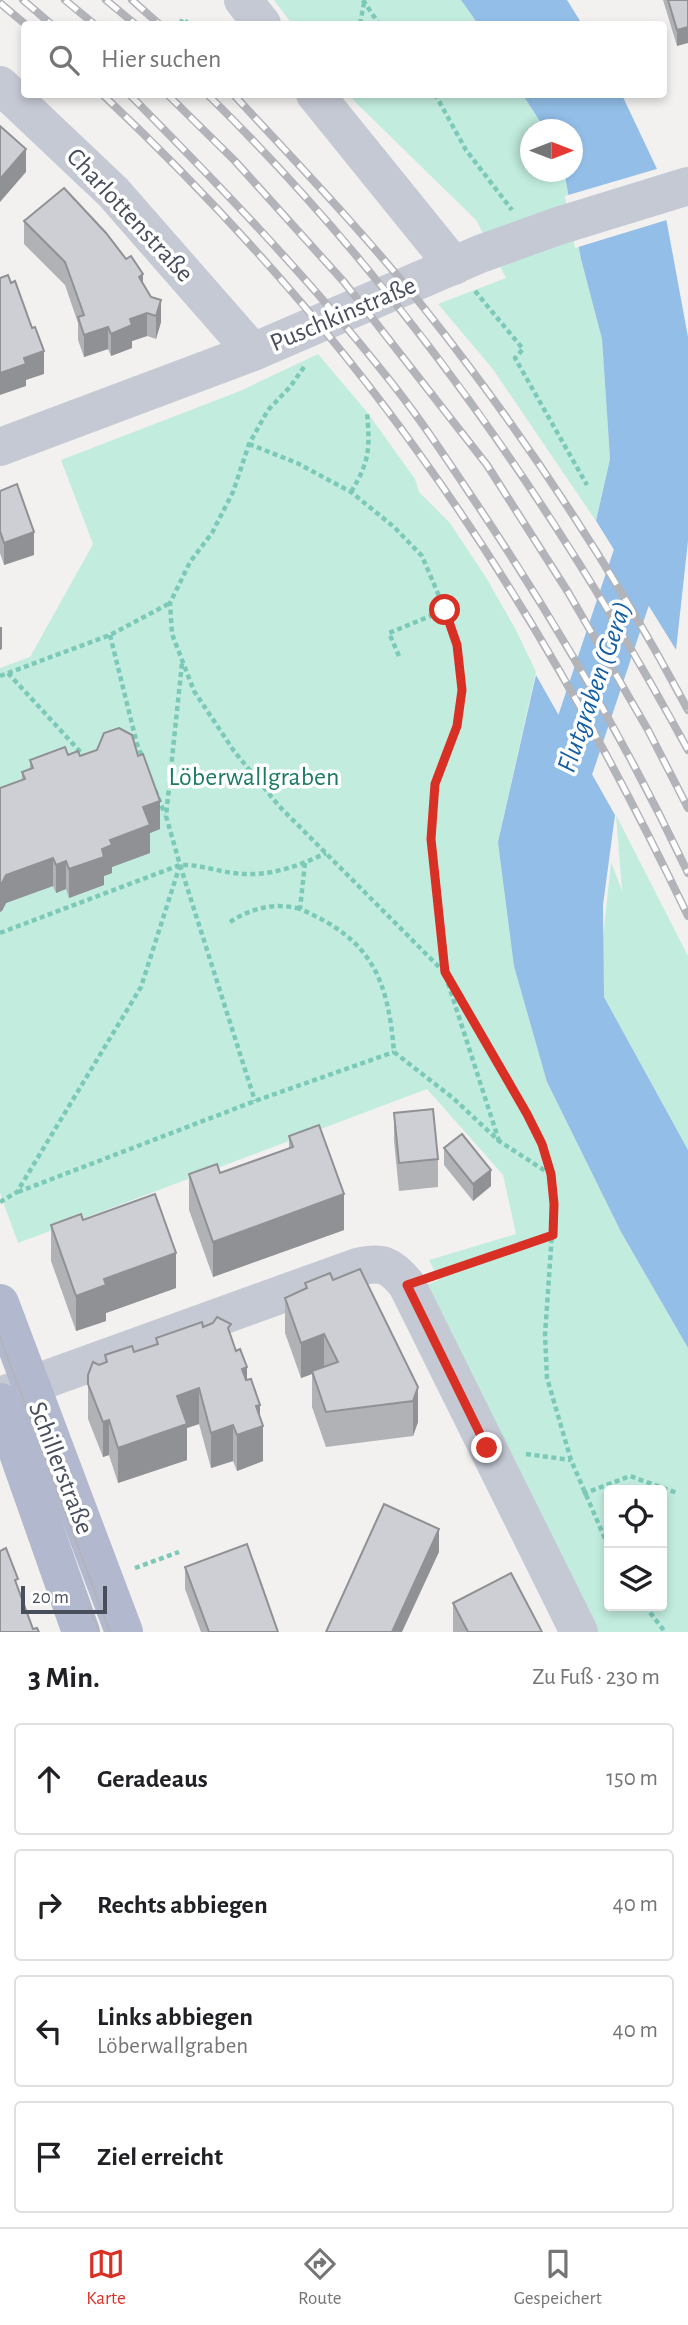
<!DOCTYPE html>
<html lang="de">
<meta charset="utf-8">
<style>
:root{--surface:#fff;--page:#f2f2f2;--text:#202124;--muted:#757577;--line:#e0e0e0;--accent:#d93025}
body{margin:0;font-family:"Alegreya Sans",sans-serif;background:var(--page);color:var(--text)}
.controls{position:absolute;right:21px;bottom:21px;display:grid;overflow:hidden;border-radius:7px;box-shadow:0 4px 10px #0003}
.controls button{width:63px;height:63px;display:grid;place-items:center;padding:0;border:0;border-bottom:2px solid var(--line);background:var(--surface);color:var(--text);font:35px sans-serif}
.compass{position:absolute;left:520px;top:119px;width:63px;height:63px;border-radius:50%;background:var(--surface);box-shadow:0 4px 10px #0003;rotate:90deg}
.scale{position:absolute;left:21px;bottom:18px;width:86px;box-sizing:border-box;padding-left:7px;border:4px solid #494e5d;border-top:0;font-size:19px;line-height:24px;white-space:nowrap;color:#494e5d;-webkit-text-stroke:5px #fff;paint-order:stroke}
.stop{position:absolute;width:21px;height:21px;margin:-16px;border:5px solid #d93025;border-radius:50%;background:#fff}
.stop.end{background:#d93025;border-color:#fff;box-shadow:0 2px 7px #0008}
.list{margin:0;padding:0;list-style:none}
h2{display:flex;justify-content:space-between;align-items:center;height:91px;margin:0;padding:0 28px;font-size:30px}
h2 small{font-size:23px;font-weight:400;color:var(--muted)}
.list li{display:grid;grid-template-columns:46px 1fr auto;gap:21px;align-items:center;box-sizing:border-box;height:112px;margin:0 14px 14px;padding:0 14px;border:2px solid var(--line);border-radius:7px}
.list b{display:block;font-size:26px;white-space:nowrap}
.list p{margin:0;font-size:23px;white-space:nowrap;color:var(--muted)}
.list em{font-size:23px;font-style:normal;color:var(--muted)}
.icon{flex:none;width:38px;height:38px;fill:none;stroke:currentColor;stroke-width:2;stroke-linecap:round;stroke-linejoin:round}
.map{position:relative;flex:none;width:688px;height:1632px;overflow:hidden}
.search{position:absolute;background:var(--surface);box-shadow:0 4px 10px #0003;left:21px;right:21px;top:21px;height:77px;display:flex;align-items:center;gap:18px;box-sizing:border-box;padding:0 24px;border-radius:7px;color:var(--muted);font-size:26px}
.sheet{height:595px;background:var(--surface)}
nav{display:flex;justify-content:space-around;align-items:center;box-sizing:border-box;height:98px;border-top:2px solid var(--line);background:var(--surface);font-size:19px;color:var(--muted)}
nav a{display:grid;justify-items:center;gap:4px}
nav .on{color:var(--accent)}
.map>svg:first-child{display:block}
.green{fill:#c2edde;fill-rule:evenodd}
.water{fill:#92bee7}
.pier{fill:#f3f1f0}
.lines{fill:none;stroke-linecap:round;stroke-linejoin:round}
.river{stroke:#92bee7;stroke-width:51}
.path{stroke:#7cc9b8;stroke-width:4.5;stroke-dasharray:5 3.5;stroke-linecap:butt}
.minor{stroke:#c5c9d4;stroke-width:38}
.major{stroke:#b2b8cd;stroke-width:38}
.tram{stroke:#b3b4ba;stroke-width:2}
.rail-casing{stroke:#b3b4ba;stroke-width:8}
.rail{stroke:#fff;stroke-width:5;stroke-dasharray:16;stroke-linecap:butt}
.wall{fill:#b1b2b6}
.shaded-wall{fill:#909194}
.building{fill:#cecfd4;stroke:#909194;stroke-width:2}
.route{stroke:#d93025;stroke-width:9}
.labels{text-anchor:middle;dominant-baseline:central;stroke-width:7;stroke-linejoin:round;paint-order:stroke}
.street-label{font-size:26px;fill:#494e5d;stroke:#fff}
.park-label{font-size:26px;fill:#1d7b65;stroke:#fff}
.water-label{font-size:28px;font-style:italic;fill:#155fa4;stroke:#fff}
</style>
<div class="map">
<svg width="688" height="1632" viewBox="0 0 688 1632">
<rect width="100%" height="100%" fill="#f3f1f0"/>
<g class="green">
<polygon points="274,0 461,0 478,24 292,24"/>
<polygon points="348,95 523,95 545,129 530,130 530,172 564,172 581,259 602,339 610,459 596,521 492,368 438,304 506,278 476,220"/>
<path d="M 318,354 L 367,412 L 415,479 L 419,492 L 450,523 L 487,579 L 516,630 L 536,672 L 498,842 L 547,1082 L 621,1232 L 688,1348 L 688,1632 L 595,1632 L 422,1287 L 439,1280 L 429,1260 L 516,1234 L 503,1175 L 427,1089 L 18,1243 L 0,1193 L 0,668 L 30,657 L 93,544 L 61,460 L 240,391 ZM 609,1490 L 662,1490 L 662,1606 L 609,1606 Z"/>
<polygon points="616,815 688,956 688,1150 604,997 602,948 611,862 622,891"/>
</g>
<g class="water">
<polygon points="461,0 567,0 582,24 478,24"/>
<polygon points="523,95 622,95 657,169 688,337 688,541 676,650 596,521 610,459 602,339 581,259 564,172 572,172 572,130 545,129"/>
<polygon points="536,675 615,815 603,905 604,997 688,1150 688,1348 621,1232 547,1082 514,966 498,842"/>
</g>
<g class="pier">
<polygon points="660,168 670,219 575,248 565,196"/>
<polygon points="596,521 676,650 675,654 594,525"/>
<polygon points="537,671 617,812 616,815 536,672"/>
</g>
<g class="lines">
<polyline class="river" points="553,811 649,525 649,513"/>
<g class="path">
<polyline points="363,0 379,24"/>
<polyline points="180,24 183,19 189,24"/>
<polyline points="360,24 364,3"/>
<polyline points="435,94 466,150 512,210"/>
<polyline points="475,291 523,349 515,358 587,485"/>
<polyline points="304,367 290,387 268,410 249,444 233,492 212,533 190,562 170,603 172,634 194,691 234,751 279,806 445,973 527,1114 542,1144 551,1174 554,1204 545,1335 547,1378 571,1460 609,1548"/>
<polyline points="249,444 297,463 351,492 394,527 422,556 445,610 457,645 462,690 457,726 435,784 431,839 445,971"/>
<path d="M 351,492 C 370,461 370,448 367,412"/>
<polyline points="110,635 137,744 143,759"/>
<polyline points="399,656 389,633 445,610"/>
<polyline points="8,673 85,757"/>
<polyline points="0,676 110,635 170,603"/>
<polyline points="155,790 165,814"/>
<path d="M 305,863 L 300,909 C 371,939 388,978 394,1052 L 453,1098 L 499,1141 L 550,1174"/>
<polyline points="180,865 255,1101"/>
<path d="M 230,922 C 251,908 276,902 300,909"/>
<path d="M 0,933 L 180,865 C 202,864 224,874 246,874 C 274,875 301,865 326,853"/>
<polyline points="448,983 499,1141"/>
<polyline points="18,1192 255,1101 394,1052"/>
<polyline points="0,1202 17,1192 141,987 180,865 166,816 182,663"/>
<polyline points="438,1274 553,1235"/>
<polyline points="526,1454 571,1460"/>
<polyline points="583,1494 630,1476 677,1493"/>
<polyline points="135,1568 179,1552"/>
<polyline points="645,1606 665,1632"/>
</g>
<g class="minor">
<polyline points="243,0 262,24"/>
<polyline points="0,85 113,192 253,352"/>
<polyline points="315,94 454,266"/>
<polyline points="0,447 253,352 480,254 558,226 688,186"/>
<path d="M 0,1396 L 357,1267 C 382,1261 391,1265 407,1285 L 579,1632"/>
</g>
<g class="major">
<polyline points="0,1303 124,1632"/>
<polyline points="0,1402 81,1632"/>
</g>
<g class="tram">
<polyline points="0,1337 110,1632"/>
<polyline points="89,1607 99,1632"/>
</g>
<defs>
<g id="rail">
<polyline points="23,0 51,24"/>
<polyline points="65,0 94,24"/>
<polyline points="106,0 135,24"/>
<polyline points="132,0 159,24"/>
<polyline points="0,3 25,24"/>
<path d="M 102,94 C 220,205 330,328 423,459 C 526,602 612,757 688,916"/>
<path d="M 129,94 C 217,183 305,274 383,372 C 415,411 444,455 472,497 C 553,617 626,742 688,873"/>
<polyline points="167,94 235,161 344,282 487,465 568,592 648,730 688,808"/>
<path d="M 207,94 C 402,285 558,511 688,750"/>
<path d="M 233,94 C 298,164 364,233 424,308 C 523,433 613,569 688,710"/>
</g>
</defs>
<use href="#rail" class="rail-casing"/>
<use href="#rail" class="rail"/>
</g>
<g class="wall">
<polygon points="663,0 688,0 677,46"/>
<polygon points="24,221 143,285 161,322 156,339 147,336 132,341 132,348 111,356 108,349 84,357 78,340 78,323 65,285 24,244"/>
<polygon points="0,491 34,555 4,565 0,553"/>
<polygon points="68,755 80,756 160,829 150,833 150,853 112,867 112,873 104,876 104,885 69,898 66,889 56,893 53,886 6,903 2,911 22,780 22,772 30,769 30,760"/>
<polygon points="394,1113 438,1159 438,1187 399,1191 394,1141"/>
<polygon points="289,1136 344,1230 213,1277 189,1210 189,1174 220,1173 289,1148"/>
<polygon points="444,1148 491,1186 473,1201 444,1165"/>
<polygon points="83,1220 176,1288 106,1313 106,1321 76,1331 51,1261 51,1225"/>
<polygon points="333,1280 418,1387 418,1422 413,1436 326,1447 312,1407 312,1374 301,1378 285,1333 285,1298 305,1289 305,1283"/>
<polygon points="203,1327 231,1336 260,1417 263,1461 237,1471 233,1461 211,1468 199,1424 187,1428 187,1460 118,1483 109,1455 103,1457 88,1419 88,1375 99,1365 105,1363 105,1355 134,1352 156,1345 156,1338"/>
<polygon points="185,1567 278,1632 201,1632 185,1589"/>
<polygon points="453,1603 542,1632 453,1632"/>
</g>
<g class="shaded-wall">
<polygon points="688,27 688,43 677,46 677,30"/>
<polygon points="26,149 26,172 0,202 0,179"/>
<polygon points="143,274 143,296 139,277"/>
<polygon points="161,300 161,322 156,339 156,316"/>
<polygon points="147,313 147,336 132,341 132,348 111,356 111,334 130,319"/>
<polygon points="108,327 108,349 84,357 84,335"/>
<polygon points="44,351 44,374 26,380 26,386 0,395 0,373 24,358"/>
<polygon points="34,532 34,555 4,565 4,543"/>
<polygon points="0,627 2,627 2,649 0,650"/>
<polygon points="160,801 160,829 150,833 150,853 112,867 112,873 104,876 104,885 69,898 69,869 102,849 143,807"/>
<polygon points="53,858 53,886 6,903 2,911 0,912 0,883 6,875"/>
<polygon points="66,861 66,889 56,893 56,865"/>
<polygon points="491,1170 491,1186 473,1201 473,1184"/>
<polygon points="344,1194 344,1230 213,1277 213,1242"/>
<polygon points="176,1253 176,1288 106,1313 106,1321 76,1331 76,1296 104,1279"/>
<polygon points="324,1334 324,1370 312,1371 312,1374 301,1378 301,1343"/>
<polygon points="247,1367 247,1402 242,1369"/>
<polygon points="418,1387 418,1422 413,1436 413,1401"/>
<polygon points="199,1388 199,1424 187,1428 187,1460 118,1483 118,1448 177,1396"/>
<polygon points="260,1405 260,1427 263,1426 263,1461 237,1471 237,1435 256,1406"/>
<polygon points="109,1420 109,1455 103,1457 103,1422"/>
<polygon points="233,1425 233,1461 211,1468 211,1433"/>
<polygon points="439,1529 439,1552 402,1632 392,1632"/>
</g>
<g class="building">
<polygon points="668,0 688,0 688,27 677,30"/>
<polygon points="0,126 26,149 0,179"/>
<polygon points="64,188 106,233 126,259 131,256 143,274 139,277 151,297 161,300 156,316 147,313 130,319 132,325 111,334 108,327 84,335 78,317 84,315 65,262 24,221"/>
<polygon points="8,275 11,283 15,281 32,328 35,327 44,351 24,358 26,364 0,373 0,278"/>
<polygon points="17,484 34,532 4,543 0,531 0,491"/>
<polygon points="119,728 132,735 138,756 143,754 160,801 143,807 150,825 110,840 112,845 102,849 104,857 69,869 66,861 56,865 53,858 6,875 2,883 0,883 0,788 25,779 22,772 33,768 30,760 65,747 68,755 78,751 80,756 97,750 104,733"/>
<polygon points="433,1109 438,1159 399,1163 394,1113"/>
<polygon points="319,1125 344,1194 213,1242 189,1174 217,1164 220,1173 293,1147 289,1136"/>
<polygon points="462,1134 491,1170 473,1184 444,1148"/>
<polygon points="155,1194 176,1253 104,1279 106,1285 76,1296 51,1225 81,1214 83,1220"/>
<polygon points="360,1269 418,1387 413,1401 326,1412 312,1371 338,1362 324,1334 301,1343 285,1298 307,1288 305,1283 330,1273 333,1280"/>
<polygon points="217,1317 231,1324 228,1328 236,1351 240,1349 247,1367 242,1369 246,1380 251,1379 260,1405 256,1406 263,1426 237,1435 233,1425 211,1433 199,1388 177,1396 187,1424 118,1448 109,1420 103,1422 88,1384 88,1375 93,1362 99,1365 107,1362 105,1355 132,1346 134,1352 158,1344 156,1338 202,1322 203,1327 213,1323"/>
<polygon points="384,1504 439,1529 392,1632 326,1632"/>
<polygon points="247,1544 278,1632 209,1632 185,1567"/>
<polygon points="6,1548 18,1579 15,1580 33,1629 37,1628 39,1632 0,1632 0,1551"/>
<polygon points="511,1573 542,1632 468,1632 453,1603"/>
</g>
<g class="lines">
<polyline class="route" points="445,610 457,645 462,690 457,726 435,784 431,839 445,972 527,1114 542,1144 551,1174 554,1204 553,1235 407,1285 487,1448"/>
</g>
<g class="labels">
<g class="street-label">
<text transform="translate(130 215) rotate(47)">Charlottenstraße</text>
<text transform="translate(343 314) rotate(-23)">Puschkinstraße</text>
<text transform="translate(61 1468) rotate(69)">Schillerstraße</text>
</g>
<g class="park-label">
<text x="254" y="777">Löberwallgraben</text>
</g>
<g class="water-label">
<text transform="translate(595 687) rotate(-71)">Flutgraben (Gera)</text>
</g>
</g>
</svg>
<div class="controls">
<button><svg class="icon" aria-label="locate" viewBox="0 0 24 24"><circle cx="12" cy="12" r="6"/><path d="M12 2v4M12 18v4M2 12h4M18 12h4"/></svg></button>
<button><svg class="icon" aria-label="layers" viewBox="0 0 24 24"><path d="M12 4l9 5-9 5-9-5zM3 14l9 5 9-5"/></svg></button>
</div>
<svg class="compass" viewBox="-18 -18 36 36"><path d="M0-13l5 13h-10z" fill="#e53935"/><path d="M0 13l5-13h-10z" fill="#757577"/></svg>
<div class="scale">20 m</div>
<div class="stop" style="left:445px;top:610px"></div>
<div class="stop end" style="left:487px;top:1448px"></div>
<div class="search"><svg class="icon" aria-label="search" viewBox="0 0 24 24"><circle cx="10" cy="10" r="6"/><path d="M15 15l6 6"/></svg>Hier suchen</div>
</div>
<section class="sheet">
<h2>3 Min.<small>Zu Fuß · 230 m</small></h2>
<ul class="list">
<li><svg class="icon" aria-label="ahead" viewBox="0 0 24 24"><path d="M12 20V5M6 11l6-6 6 6"/></svg><div><b>Geradeaus</b></div><em>150 m</em></li>
<li><svg class="icon" aria-label="right" viewBox="0 0 24 24"><path d="M7 20v-9h11M14 6l5 5-5 5"/></svg><div><b>Rechts abbiegen</b></div><em>40 m</em></li>
<li><svg class="icon" aria-label="left" viewBox="0 0 24 24"><path d="M17 20v-9H6M10 6l-5 5 5 5"/></svg><div><b>Links abbiegen</b><p>Löberwallgraben</p></div><em>40 m</em></li>
<li><svg class="icon" aria-label="arrive" viewBox="0 0 24 24"><path d="M6 21V4h12l-3 4 3 4H6"/></svg><div><b>Ziel erreicht</b></div></li>
</ul>
</section>
<nav>
<a class="on"><svg class="icon" aria-label="map" viewBox="0 0 24 24"><path d="M3 6l6-2 6 2 6-2v14l-6 2-6-2-6 2zM9 4v14M15 6v14"/></svg>Karte</a>
<a><svg class="icon" aria-label="directions" viewBox="0 0 24 24"><path d="M12 3l9 9-9 9-9-9zM9 14v-3h6M13 9l2 2-2 2"/></svg>Route</a>
<a><svg class="icon" aria-label="saved" viewBox="0 0 24 24"><path d="M7 4h10v16l-5-4-5 4z"/></svg>Gespeichert</a>
</nav>
